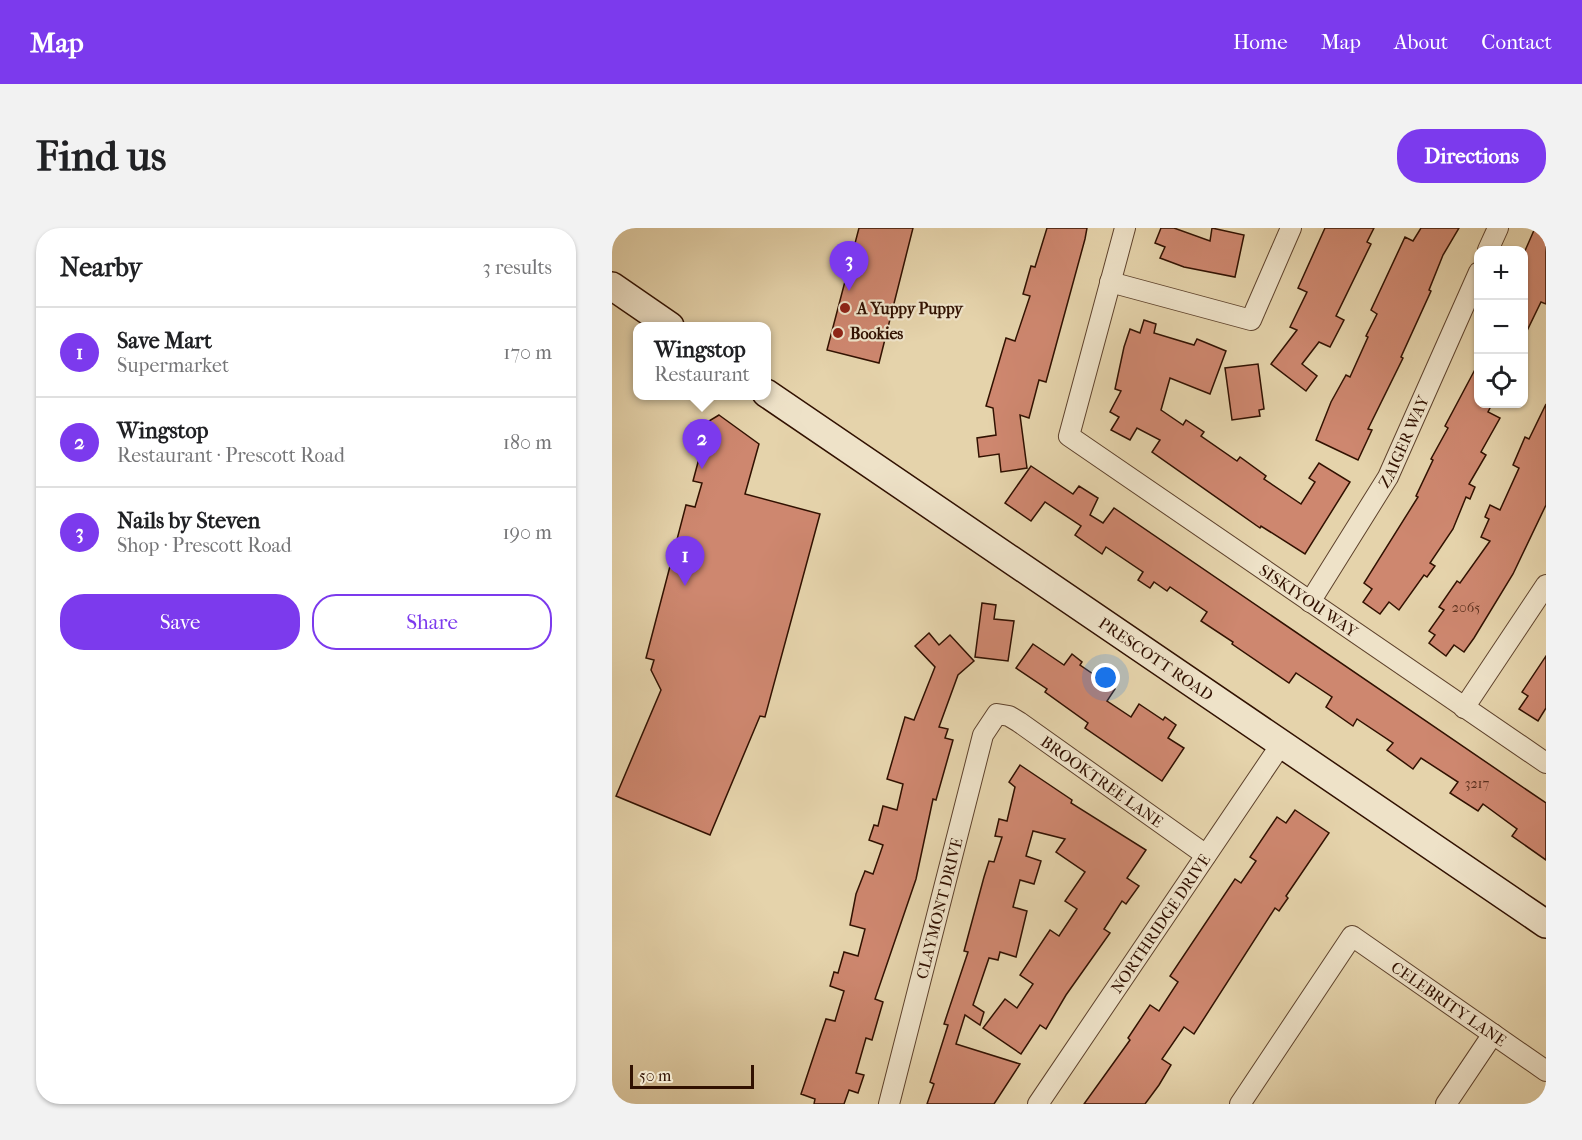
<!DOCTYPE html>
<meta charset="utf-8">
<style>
:root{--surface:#fff;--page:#f2f2f2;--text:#202124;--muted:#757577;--line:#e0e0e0;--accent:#7c3aed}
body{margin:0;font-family:"IM FELL French Canon",serif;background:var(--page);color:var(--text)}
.controls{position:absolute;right:18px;top:18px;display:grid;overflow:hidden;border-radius:12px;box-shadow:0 2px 4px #0004}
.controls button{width:54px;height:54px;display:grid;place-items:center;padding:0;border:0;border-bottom:2px solid var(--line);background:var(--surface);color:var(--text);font:30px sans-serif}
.scale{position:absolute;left:18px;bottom:15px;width:124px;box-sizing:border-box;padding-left:6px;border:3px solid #311101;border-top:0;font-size:16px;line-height:21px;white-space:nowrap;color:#311101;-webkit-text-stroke:4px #eee2c8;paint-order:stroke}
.you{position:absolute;left:494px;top:450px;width:21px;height:21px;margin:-15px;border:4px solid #fff;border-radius:50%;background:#1a73e8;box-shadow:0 0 0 9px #1a73e833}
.badge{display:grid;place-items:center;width:39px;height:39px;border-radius:50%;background:var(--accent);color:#fff;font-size:20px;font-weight:700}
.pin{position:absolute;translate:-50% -50px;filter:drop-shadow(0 2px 3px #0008)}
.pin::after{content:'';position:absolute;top:32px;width:21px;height:18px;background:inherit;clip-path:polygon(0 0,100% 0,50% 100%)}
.popup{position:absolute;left:21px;top:94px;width:138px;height:78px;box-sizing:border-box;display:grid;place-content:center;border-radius:12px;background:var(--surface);filter:drop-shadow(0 2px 4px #0005);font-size:20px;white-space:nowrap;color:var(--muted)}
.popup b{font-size:22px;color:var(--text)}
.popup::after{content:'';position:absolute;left:50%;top:100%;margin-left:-12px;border:12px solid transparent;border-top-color:var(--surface)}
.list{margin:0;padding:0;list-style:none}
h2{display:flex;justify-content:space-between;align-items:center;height:78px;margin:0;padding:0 24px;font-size:26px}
h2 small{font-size:20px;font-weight:400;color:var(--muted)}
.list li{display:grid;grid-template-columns:39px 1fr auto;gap:18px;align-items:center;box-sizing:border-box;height:90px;padding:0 24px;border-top:2px solid var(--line)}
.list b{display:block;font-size:22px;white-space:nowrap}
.list p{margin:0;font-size:20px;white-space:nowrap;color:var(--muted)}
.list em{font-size:20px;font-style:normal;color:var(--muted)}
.actions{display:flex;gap:12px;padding:18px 24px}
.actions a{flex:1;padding:14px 0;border:2px solid var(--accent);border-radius:24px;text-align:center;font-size:21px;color:var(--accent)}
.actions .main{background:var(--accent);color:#fff}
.icon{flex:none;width:33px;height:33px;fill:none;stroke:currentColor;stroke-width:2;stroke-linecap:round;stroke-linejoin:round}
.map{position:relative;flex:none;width:934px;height:876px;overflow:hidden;border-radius:24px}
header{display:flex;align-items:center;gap:36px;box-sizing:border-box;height:84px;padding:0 30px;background:var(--accent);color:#fff}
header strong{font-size:28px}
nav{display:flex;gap:33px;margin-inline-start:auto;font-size:21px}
.intro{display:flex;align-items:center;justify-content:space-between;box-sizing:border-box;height:144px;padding:0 36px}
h1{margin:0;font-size:42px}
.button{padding:15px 27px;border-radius:24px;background:var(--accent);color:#fff;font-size:21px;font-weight:700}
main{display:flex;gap:36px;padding:0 36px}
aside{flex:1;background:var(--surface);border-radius:24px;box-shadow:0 2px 4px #0004}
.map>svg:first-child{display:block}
.building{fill:#ce876f;stroke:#311101;stroke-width:1.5}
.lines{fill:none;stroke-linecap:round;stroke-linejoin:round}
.minor-casing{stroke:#5e422c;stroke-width:22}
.secondary-casing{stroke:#311101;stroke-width:30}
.minor{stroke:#eee2c8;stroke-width:20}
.secondary{stroke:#eee2c8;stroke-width:27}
.poi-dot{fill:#8f2418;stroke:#eee2c8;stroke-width:2}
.labels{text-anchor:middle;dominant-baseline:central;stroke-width:4.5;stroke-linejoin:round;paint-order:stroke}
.number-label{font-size:14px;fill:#582e1c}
.poi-label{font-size:16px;font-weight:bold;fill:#311101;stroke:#eee2c8;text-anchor:start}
.street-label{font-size:16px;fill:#311101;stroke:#eee2c8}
</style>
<header>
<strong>Map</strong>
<nav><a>Home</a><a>Map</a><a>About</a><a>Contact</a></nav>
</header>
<div class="intro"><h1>Find us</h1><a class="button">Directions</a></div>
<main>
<aside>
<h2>Nearby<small>3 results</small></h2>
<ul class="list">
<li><span class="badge">1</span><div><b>Save Mart</b><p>Supermarket</p></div><em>170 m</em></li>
<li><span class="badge">2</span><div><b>Wingstop</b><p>Restaurant · Prescott Road</p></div><em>180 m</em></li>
<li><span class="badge">3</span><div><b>Nails by Steven</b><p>Shop · Prescott Road</p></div><em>190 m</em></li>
</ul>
<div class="actions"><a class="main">Save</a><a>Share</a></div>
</aside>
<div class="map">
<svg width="934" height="876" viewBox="0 0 934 876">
<rect width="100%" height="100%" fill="#e5d3ab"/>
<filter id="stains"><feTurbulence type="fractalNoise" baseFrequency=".00333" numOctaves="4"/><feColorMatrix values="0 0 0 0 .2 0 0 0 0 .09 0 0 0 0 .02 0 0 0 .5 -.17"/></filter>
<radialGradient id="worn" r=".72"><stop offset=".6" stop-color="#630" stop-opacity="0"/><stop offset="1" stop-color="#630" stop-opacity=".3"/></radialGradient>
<g class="building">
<polygon points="247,0 301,0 267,135 215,122"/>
<polygon points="435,0 475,0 473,11 434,154 427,152 417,190 408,187 415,240 389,244 387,226 367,229 365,210 384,207 381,180 374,178 394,110 403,113 418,68 411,66 419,38 423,39"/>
<polygon points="549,0 562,0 598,13 600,0 632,7 623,49 572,39 548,30 553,19 543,15"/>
<polygon points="713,0 762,0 755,14 759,16 724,88 732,92 718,119 707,114 690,136 705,148 694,163 659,136 685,102 678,99 695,64 686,60"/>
<polygon points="809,0 847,0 831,27 817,62 819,63 789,129 791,130 756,201 760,202 746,232 704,212 719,174 734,147 738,149 756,109 754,108 765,86 759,82 793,9 801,13"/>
<polygon points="923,0 934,0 934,76 929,74 912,109 912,25"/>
<polygon points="532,92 544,96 542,105 582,117 585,111 614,123 598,166 558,150 549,182 571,197 574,192 592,204 589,208 625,233 628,229 654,248 652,251 689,276 703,254 697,250 707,235 738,254 693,326 649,298 648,300 540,224 548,212 525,200 518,212 499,202 507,189 498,184 509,163 503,161 512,119 518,101 528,105"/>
<polygon points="867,134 867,176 880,176 876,184 888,190 869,224 874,227 857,256 863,259 858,271 854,269 841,301 818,335 823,338 815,349 812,347 787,382 777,374 768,386 751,374 760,361 752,355 806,269 804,268 821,232 819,231 836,200 833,198"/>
<polygon points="646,136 652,181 647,182 648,188 620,192 613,140"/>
<polygon points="934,176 934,277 901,346 862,410 852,424 842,417 834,428 817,415 823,407 817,403 832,382 827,379 845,353 848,355 878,313 869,309 877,291 873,289 878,277 888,282 907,240 901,237 913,209 917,211"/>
<polygon points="107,187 147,216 133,266 208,286 153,489 148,488 98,607 4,568 49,462 39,442 42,432 34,430 74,277 83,279 90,255 81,253 97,193"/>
<polygon points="419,238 461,266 467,258 486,270 478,287 491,295 502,280 934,575 934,632 900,608 905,601 871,576 866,583 838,565 846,554 809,530 801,541 775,522 781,515 745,491 741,498 714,479 720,469 684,445 677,455 620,416 621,414 589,393 595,384 558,359 555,363 542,354 538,360 526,352 531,344 494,319 490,326 463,307 469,298 433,274 419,293 393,275"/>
<polygon points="370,375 384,377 382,391 402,393 396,433 363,429"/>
<polygon points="317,405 327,417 338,407 362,433 346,447 327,499 336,501 333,510 341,512 324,572 321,571 304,651 263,771 271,774 260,812 254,810 244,845 252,847 246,865 237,862 232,876 202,876 203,871 189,866 214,791 223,793 232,763 218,758 222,744 226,745 232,724 246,728 253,701 238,697 244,666 253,643 261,646 271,617 257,612 262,597 266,598 271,578 285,582 291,556 275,551 293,489 302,492 323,439 303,418"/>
<polygon points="421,416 452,437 460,426 470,434 468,437 503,461 495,473 519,489 527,476 551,492 553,489 564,497 556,510 572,520 550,553 473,500 476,495 433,464 435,461 404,440"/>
<polygon points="934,428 934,480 926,493 907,481 916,468 910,464"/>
<polygon points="408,537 460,572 459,575 534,622 515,650 527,658 514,676 510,673 492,701 498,705 454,767 434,801 428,797 409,826 371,800 393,771 405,780 421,756 408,747 438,702 447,708 465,681 453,673 473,644 444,624 453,611 421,603 414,628 429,633 422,656 408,652 401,679 415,683 404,729 388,724 386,732 377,730 361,777 372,784 368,797 353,787 344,816 408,836 382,876 315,876 322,856 318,854 336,797 332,796 356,724 352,723 372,649 377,633 382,634 390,609 383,608 387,591 395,593 403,559 397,554"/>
<polygon points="683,582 717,605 674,668 676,670 667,683 663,680 582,806 572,799 550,831 559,837 547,857 533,876 472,876 518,812 516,810 538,777 547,783 566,754 558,748 623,651 629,655 644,633 638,629 665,589 674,595"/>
</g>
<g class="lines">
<defs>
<g id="minor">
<path id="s1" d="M 513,0 L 457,208 L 934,535"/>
<polyline points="876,22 886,0"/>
<polyline points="498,54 639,92 679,0"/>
<path id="s2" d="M 698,374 L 776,249 L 867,44"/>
<polyline points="852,480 934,357"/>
<path id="s3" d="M 277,876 L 371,507 L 385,486 L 397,488 L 407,494 L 594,627"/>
<path id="s4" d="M 426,876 L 670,515"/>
<path id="s5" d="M 628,876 L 740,708 L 934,843"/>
<polyline points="834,876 881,806"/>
</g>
<g id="secondary">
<polyline points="0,58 58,98"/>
<path id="s6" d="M 154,165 L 934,696"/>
</g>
</defs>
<use href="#minor" class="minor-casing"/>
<use href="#secondary" class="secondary-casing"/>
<use href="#minor" class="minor"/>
<use href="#secondary" class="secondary"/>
</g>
<g class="poi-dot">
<circle cx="233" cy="80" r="6"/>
<circle cx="226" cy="105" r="6"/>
</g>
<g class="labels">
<g class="number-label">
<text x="854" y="379">2065</text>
<text x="865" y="555">3217</text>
</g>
<g class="poi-label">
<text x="245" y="80">A Yuppy Puppy</text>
<text x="238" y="105">Bookies</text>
</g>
<g class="street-label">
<text stroke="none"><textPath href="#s2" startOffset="186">ZAIGER WAY</textPath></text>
<text stroke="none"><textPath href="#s1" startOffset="506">SISKIYOU WAY</textPath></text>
<text stroke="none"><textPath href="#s6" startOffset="472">PRESCOTT ROAD</textPath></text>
<text stroke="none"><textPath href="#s3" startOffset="532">BROOKTREE LANE</textPath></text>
<text stroke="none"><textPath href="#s3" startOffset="202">CLAYMONT DRIVE</textPath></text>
<text stroke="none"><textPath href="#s4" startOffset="218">NORTHRIDGE DRIVE</textPath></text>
<text stroke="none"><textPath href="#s5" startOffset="320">CELEBRITY LANE</textPath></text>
</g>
</g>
<rect width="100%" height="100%" filter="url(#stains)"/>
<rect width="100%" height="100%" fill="url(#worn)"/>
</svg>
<div class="controls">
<button>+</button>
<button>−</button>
<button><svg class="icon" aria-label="locate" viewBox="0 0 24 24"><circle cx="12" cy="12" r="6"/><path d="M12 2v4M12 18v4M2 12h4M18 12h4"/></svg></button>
</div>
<div class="scale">50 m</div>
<div class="you"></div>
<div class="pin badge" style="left:73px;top:358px">1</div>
<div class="pin badge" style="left:90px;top:241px">2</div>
<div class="popup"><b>Wingstop</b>Restaurant</div>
<div class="pin badge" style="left:237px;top:63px">3</div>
</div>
</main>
